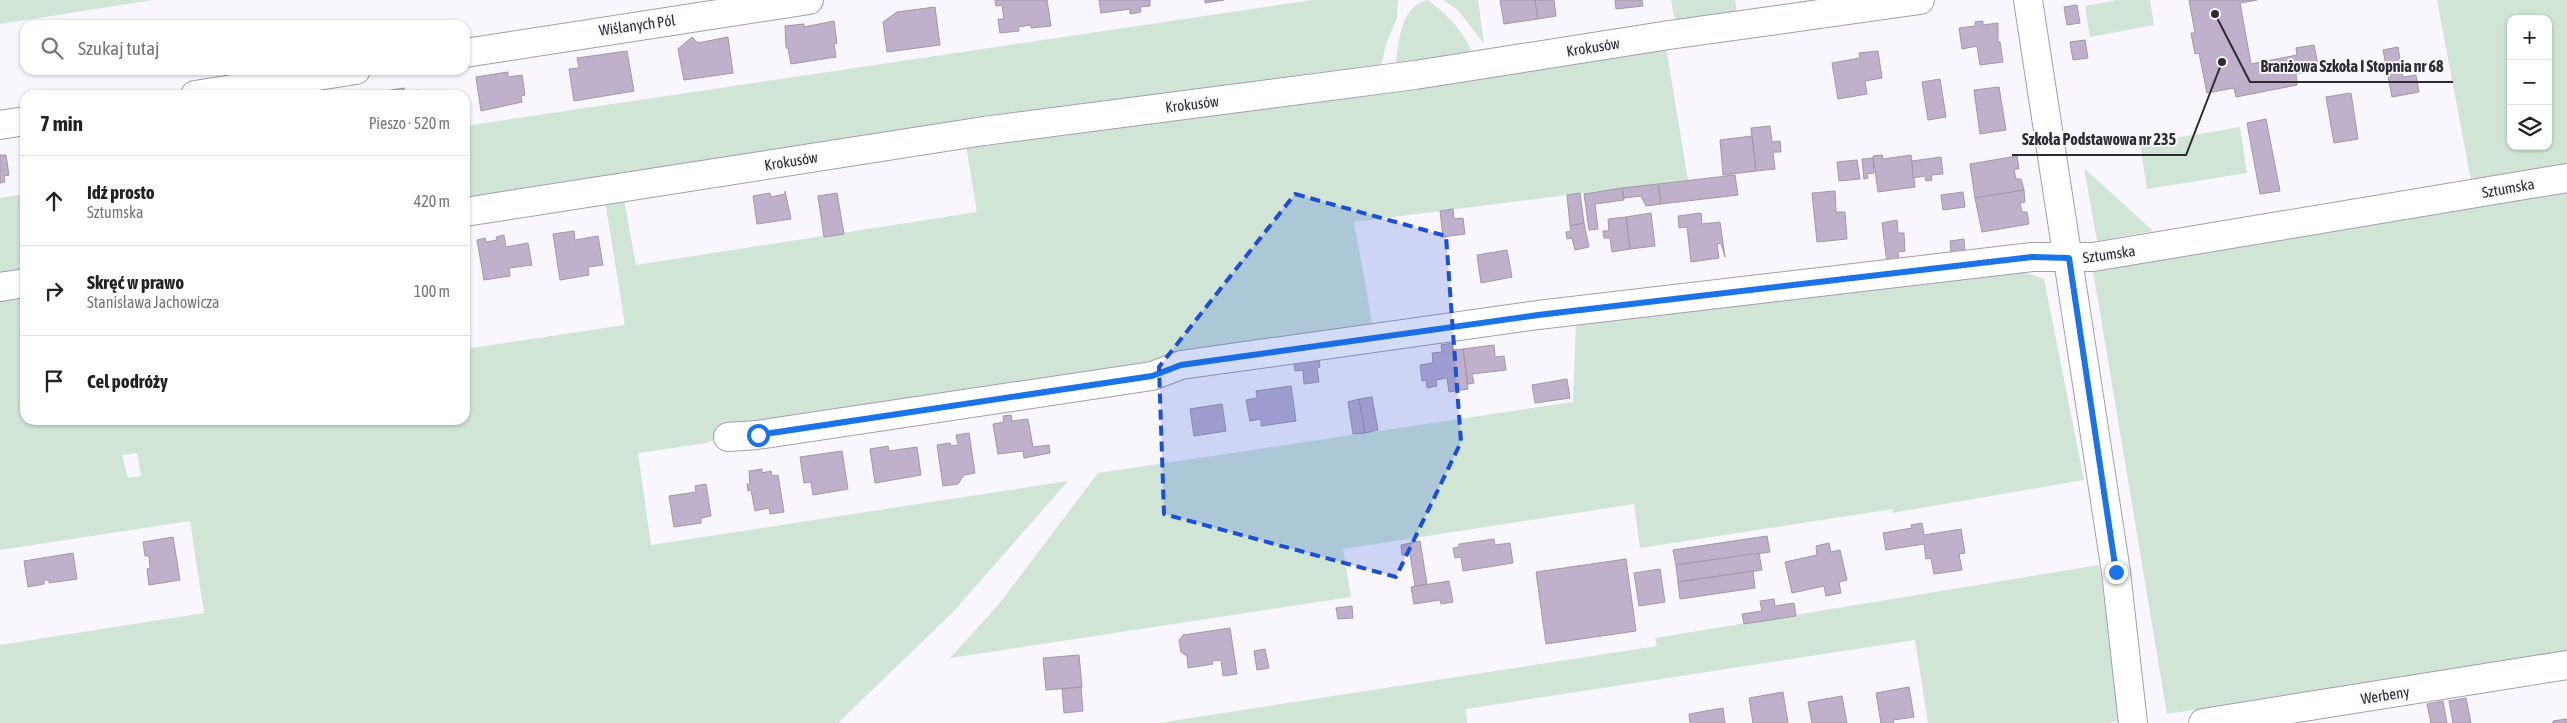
<!DOCTYPE html>
<html lang="pl">
<meta charset="utf-8">
<style>
:root{--surface:#fff;--page:#f2f2f2;--text:#222;--muted:#767676;--line:#e0e0e0}
body{margin:0;font-family:"Asap Condensed",sans-serif;background:var(--page);color:var(--text)}
.controls{position:absolute;right:15px;top:15px;display:grid;overflow:hidden;border-radius:10px;box-shadow:0 1px 4px #0004}
.controls button{width:45px;height:45px;display:grid;place-items:center;padding:0;border:0;border-bottom:1px solid var(--line);background:var(--surface);color:var(--text);font:25px sans-serif}
.stop{position:absolute;width:15px;height:15px;margin:-11px;border:4px solid #1a73e8;border-radius:50%;background:#fff}
.stop.end{background:#1a73e8;border-color:#fff;box-shadow:0 1px 5px #0008}
.list{margin:0;padding:0;list-style:none}
h2{display:flex;justify-content:space-between;align-items:center;height:65px;margin:0;padding:0 20px;font-size:21px}
h2 small{font-size:16px;font-weight:400;color:var(--muted)}
.list li{display:grid;grid-template-columns:32px 1fr auto;gap:15px;align-items:center;box-sizing:border-box;height:90px;padding:0 20px;border-top:1px solid var(--line)}
.list b{display:block;font-size:19px;white-space:nowrap}
.list p{margin:0;font-size:16px;white-space:nowrap;color:var(--muted)}
.list em{font-size:16px;font-style:normal;color:var(--muted)}
.icon{flex:none;width:28px;height:28px;fill:none;stroke:currentColor;stroke-width:2;stroke-linecap:round;stroke-linejoin:round}
.map{position:relative;flex:none;width:2567px;height:723px;overflow:hidden}
.search{position:absolute;background:var(--surface);box-shadow:0 1px 4px #0004;left:20px;top:20px;width:450px;height:55px;display:flex;align-items:center;gap:12px;box-sizing:border-box;padding:0 18px;border-radius:15px;color:var(--muted);font-size:19px}
.panel{position:absolute;background:var(--surface);box-shadow:0 1px 4px #0004;left:20px;top:90px;width:450px;height:335px;border-radius:15px}
.map>svg:first-child{display:block}
.green{fill:#d0e5d5;fill-rule:evenodd}
.building{fill:#bfb0cc;stroke:#a098a7}
.lines{fill:none;stroke-linecap:round;stroke-linejoin:round}
.minor-casing{stroke:#a49dad;stroke-width:30}
.minor{stroke:#fff;stroke-width:28}
.route{stroke:#1a73e8;stroke-width:6}
.marked{fill:#1d4ed8;fill-opacity:0.2;stroke:#1d4ed8;stroke-width:4;stroke-dasharray:10 6;stroke-linejoin:round}
.labels{text-anchor:middle;dominant-baseline:central;stroke-width:4;stroke-linejoin:round;paint-order:stroke}
.street-label{font-size:15px;fill:#2e2b32;stroke:#f9f6fd}
.leader{fill:none;stroke:#2e2b32;stroke-width:2}
.callout-dot{fill:#2e2b32;stroke:#f9f6fd;stroke-width:2}
.callout-label{font-size:16px;text-anchor:middle;font-weight:bold;fill:#2e2b32;stroke:#f9f6fd;stroke-width:4;stroke-linejoin:round;paint-order:stroke}
</style>
<div class="map">
<svg width="2567" height="723" viewBox="0 0 2567 723">
<rect width="100%" height="100%" fill="#f9f6fd"/>
<g class="green">
<polygon points="0,0 153,0 0,24"/>
<polygon points="1312,0 1398,0 1397,18 1386,44 1380,71 465,205 465,126"/>
<path d="M 1428,0 C 1449,16 1465,32 1474,58 L 1395,69 C 1399,44 1399,6 1428,0 Z"/>
<polygon points="1443,0 1478,0 1484,44 1458,10"/>
<polygon points="1671,0 1735,0 1737,14 1686,26 1674,17"/>
<polygon points="2117,0 2150,0 2154,25 2090,37 2085,6"/>
<path d="M 2437,0 L 2567,0 L 2567,166 L 2472,186 ZM 2511,19 L 2548,19 L 2548,146 L 2511,146 Z"/>
<path d="M 1666,47 L 1688,180 L 1354,222 L 1373,327 L 1145,370 L 744,428 L 707,443 L 638,453 L 651,545 L 1068,481 L 953,612 L 838,723 L 0,723 L 0,645 L 204,613 L 190,521 L 0,550 L 0,291 L 25,287 L 25,420 L 465,420 L 465,349 L 625,325 L 605,201 L 624,199 L 636,265 L 977,212 L 966,146 ZM 137,453 L 141,476 L 128,478 L 122,455 Z"/>
<polygon points="2240,127 2247,173 2147,189 2140,144"/>
<polygon points="2084,168 2153,231 2097,241"/>
<polygon points="2567,189 2567,653 2167,714 2093,271"/>
<polygon points="25,194 25,274 0,277 0,198"/>
<polygon points="2015,269 2044,279 2084,480 1892,513 1893,509 1640,548 1634,504 1343,549 1351,597 950,658 999,604 1098,473 1573,402 1576,323"/>
<polygon points="2099,565 2122,720 2107,723 1928,723 1915,640 1466,709 1467,723 1159,723 1657,646 1655,638"/>
</g>
<g class="building">
<polygon points="995,0 1047,0 1051,26 1031,28 1031,25 1018,27 1019,31 1000,33 998,19 1004,19 1002,5 996,6"/>
<polygon points="1099,0 1150,0 1150,6 1140,7 1141,12 1130,14 1130,9 1101,13"/>
<polygon points="1205,0 1224,0 1205,3"/>
<polygon points="1500,0 1535,0 1538,19 1504,24"/>
<polygon points="1535,0 1554,0 1556,16 1538,19"/>
<polygon points="1615,0 1642,0 1643,6 1616,9"/>
<polygon points="2189,0 2257,0 2240,3 2251,64 2297,55 2296,48 2314,45 2319,70 2296,74 2297,85 2236,97 2234,88 2207,93 2199,53 2195,54 2191,33 2195,33"/>
<polygon points="2077,5 2080,23 2067,25 2064,7"/>
<polygon points="935,7 940,45 887,52 883,22 897,12"/>
<polygon points="834,21 837,43 834,44 836,57 791,64 788,48 786,48 785,26 804,24 804,27"/>
<polygon points="1983,21 1983,25 1998,23 1998,42 2000,42 2003,62 1980,65 1977,46 1962,49 1959,28 1975,26 1975,22"/>
<polygon points="692,37 698,43 728,37 733,73 684,80 678,49"/>
<polygon points="2085,40 2088,58 2073,60 2070,42"/>
<polygon points="2398,47 2403,77 2416,75 2419,92 2392,97 2383,50"/>
<polygon points="627,51 634,91 574,101 569,69 579,68 577,58"/>
<polygon points="1878,51 1882,78 1865,81 1867,94 1838,99 1832,63 1860,58 1859,53"/>
<polygon points="508,72 508,77 522,75 525,95 521,96 522,102 481,111 476,77"/>
<polygon points="1940,79 1946,117 1928,120 1922,82"/>
<polygon points="1999,87 2006,130 1980,134 1974,90"/>
<polygon points="404,88 405,93 419,90 419,95 373,95 373,93"/>
<polygon points="2351,93 2358,139 2334,143 2326,97"/>
<polygon points="2266,119 2280,191 2260,194 2247,123"/>
<polygon points="1770,126 1772,142 1780,141 1781,152 1773,152 1775,169 1756,171 1751,128"/>
<polygon points="1752,136 1756,171 1723,175 1720,140"/>
<polygon points="0,155 6,155 9,175 4,176 5,182 0,183"/>
<polygon points="1882,155 1883,159 1911,155 1915,187 1878,192 1873,156"/>
<polygon points="2017,156 2019,169 2014,169 2016,179 2021,179 2024,190 1975,198 1970,164"/>
<polygon points="1941,157 1943,174 1931,175 1932,180 1926,181 1925,176 1913,178 1912,161"/>
<polygon points="1873,158 1874,173 1867,174 1868,178 1864,179 1862,159"/>
<polygon points="1857,160 1860,179 1839,181 1837,162"/>
<polygon points="1735,175 1738,195 1661,204 1658,184"/>
<polygon points="1658,184 1661,204 1646,206 1641,196 1624,198 1622,188"/>
<polygon points="1622,188 1624,200 1595,204 1598,229 1589,230 1584,194"/>
<polygon points="2024,190 2025,202 2020,203 2022,212 2027,212 2029,224 1982,232 1975,198"/>
<polygon points="785,191 791,219 757,224 753,196 770,193 771,197 785,194"/>
<polygon points="1835,191 1836,212 1845,212 1847,239 1817,242 1812,193"/>
<polygon points="1963,192 1965,207 1943,210 1941,195"/>
<polygon points="837,193 844,234 824,237 818,196"/>
<polygon points="1580,193 1584,223 1570,226 1567,195"/>
<polygon points="1453,209 1454,219 1463,218 1465,234 1443,237 1440,211"/>
<polygon points="1651,213 1655,246 1630,249 1626,217"/>
<polygon points="1701,213 1702,224 1720,222 1725,257 1721,243 1717,244 1719,258 1691,262 1687,227 1679,228 1678,216"/>
<polygon points="1626,217 1630,249 1612,252 1610,238 1604,238 1603,231 1609,231 1608,219"/>
<polygon points="1897,220 1898,233 1904,233 1905,251 1898,252 1899,261 1887,263 1882,223"/>
<polygon points="1584,223 1589,247 1575,250 1572,238 1567,239 1566,232 1571,231 1570,226"/>
<polygon points="574,231 575,240 598,236 603,265 588,267 589,275 560,280 553,234"/>
<polygon points="504,235 506,247 528,243 532,265 509,268 510,276 484,280 477,240 485,238 486,242 497,240 496,237"/>
<polygon points="1964,239 1965,252 1951,254 1950,241"/>
<polygon points="1507,250 1512,277 1481,283 1477,255"/>
<polygon points="1452,343 1453,350 1463,349 1468,389 1449,392 1447,378 1436,380 1437,386 1427,388 1426,380 1422,381 1420,365 1433,363 1432,353 1442,352 1441,345"/>
<polygon points="1494,345 1495,357 1504,356 1506,370 1472,374 1474,383 1468,384 1463,349"/>
<polygon points="1318,352 1320,367 1317,368 1319,382 1304,384 1303,370 1295,371 1293,356"/>
<polygon points="1567,379 1570,398 1535,403 1532,385"/>
<polygon points="1291,386 1296,421 1261,426 1261,419 1250,421 1246,400 1257,398 1256,391"/>
<polygon points="1372,397 1378,430 1365,433 1359,399"/>
<polygon points="1359,399 1365,433 1353,434 1348,402"/>
<polygon points="1222,404 1226,431 1194,436 1190,409"/>
<polygon points="1011,415 1012,421 1028,419 1033,447 1049,445 1050,453 1024,458 1023,451 998,454 993,424 1004,422 1003,416"/>
<polygon points="969,433 975,473 964,475 958,484 943,486 937,445 950,443 951,446 958,445 956,435"/>
<polygon points="888,446 889,451 917,447 921,475 875,483 870,449"/>
<polygon points="842,451 848,489 813,495 811,482 804,483 800,457"/>
<polygon points="762,469 762,473 771,471 772,476 778,475 784,512 770,514 769,508 755,511 751,490 748,491 747,484 750,484 749,471"/>
<polygon points="706,484 711,516 701,518 701,523 674,527 669,496 696,492 695,486"/>
<polygon points="1922,523 1924,535 1961,529 1965,553 1959,554 1962,570 1934,574 1931,558 1926,559 1924,544 1886,550 1883,533 1912,528 1911,525"/>
<polygon points="1767,536 1770,552 1676,565 1673,550"/>
<polygon points="173,537 180,580 149,585 147,569 150,568 149,556 145,556 143,542"/>
<polygon points="1494,539 1495,545 1510,543 1513,563 1463,571 1461,557 1455,558 1453,548 1459,547 1459,544"/>
<polygon points="1420,541 1427,584 1415,586 1410,554 1402,555 1401,545"/>
<polygon points="1829,543 1831,552 1840,550 1847,580 1839,582 1841,593 1826,596 1824,586 1792,593 1785,562 1817,555 1816,546"/>
<polygon points="73,553 77,579 49,583 49,580 44,580 44,584 28,587 24,561"/>
<polygon points="1759,553 1762,570 1678,582 1676,565"/>
<polygon points="1626,559 1636,631 1546,644 1536,572"/>
<polygon points="1660,569 1665,602 1639,606 1634,573"/>
<polygon points="1753,571 1755,588 1680,599 1678,582"/>
<polygon points="1449,581 1453,602 1441,604 1440,600 1414,604 1411,587"/>
<polygon points="1774,599 1775,606 1794,603 1796,616 1744,624 1742,614 1762,611 1760,601"/>
<polygon points="1352,606 1353,618 1338,619 1336,608"/>
<polygon points="1230,628 1237,674 1223,676 1221,660 1212,661 1213,664 1188,668 1187,656 1181,652 1179,640 1183,635"/>
<polygon points="1265,649 1269,668 1257,670 1254,651"/>
<polygon points="1079,655 1082,687 1046,690 1043,658"/>
<polygon points="1081,687 1083,711 1064,713 1062,689"/>
<polygon points="1909,687 1914,717 1893,720 1894,723 1881,723 1876,693"/>
<polygon points="1783,692 1788,723 1753,723 1749,698"/>
<polygon points="1842,696 1847,723 1812,723 1808,702"/>
<polygon points="2466,698 2471,723 2453,723 2449,701"/>
<polygon points="2443,701 2447,723 2431,723 2427,704"/>
<polygon points="1723,708 1725,723 1690,723 1689,714"/>
<polygon points="2566,719 2567,723 2553,723 2553,721"/>
</g>
<g class="lines">
<defs>
<g id="minor">
<polyline points="2028,0 2116,572 2133,723"/>
<polyline points="465,53 809,0"/>
<polyline points="195,95 356,70"/>
<polyline points="0,125 25,121"/>
<polyline points="465,212 984,131 1415,75 1669,35 1920,0"/>
<polyline points="0,287 25,283"/>
<polyline points="728,437 757,435 1152,376 1181,365 1538,315 2032,257 2093,257 2567,178"/>
<polyline points="2203,723 2567,665"/>
</g>
</defs>
<use href="#minor" class="minor-casing"/>
<use href="#minor" class="minor"/>
</g>
<g class="lines">
<polyline class="route" points="758,435 1152,376 1181,365 1538,315 2032,257 2069,258 2116,572"/>
</g>
<path class="marked" d="M 1295,194 L 1446,236 L 1461,442 L 1396,577 L 1164,514 L 1159,367 Z"/>
<g class="labels">
<g class="street-label">
<text transform="translate(637 25) rotate(-8)">Wiślanych Pól</text>
<text transform="translate(1593 47) rotate(-9)">Krokusów</text>
<text transform="translate(1192 104) rotate(-7)">Krokusów</text>
<text transform="translate(791 161) rotate(-9)">Krokusów</text>
<text transform="translate(2508 188) rotate(-10)">Sztumska</text>
<text transform="translate(2109 254) rotate(-8)">Sztumska</text>
<text transform="translate(2385 695) rotate(-9)">Werbeny</text>
</g>
</g>
<path class="leader" d="M2215 14L2250 82H2453M2222 62L2186 155H2012"/>
<g class="callout-dot">
<circle cx="2215" cy="14" r="5"/>
<circle cx="2222" cy="62" r="5"/>
</g>
<g class="callout-label">
<text x="2352" y="72">Branżowa Szkoła I Stopnia nr 68</text>
<text x="2099" y="145">Szkoła Podstawowa nr 235</text>
</g>
</svg>
<div class="controls">
<button>+</button>
<button>−</button>
<button><svg class="icon" aria-label="layers" viewBox="0 0 24 24"><path d="M12 4l9 5-9 5-9-5zM3 14l9 5 9-5"/></svg></button>
</div>
<div class="stop" style="left:758px;top:435px"></div>
<div class="stop end" style="left:2116px;top:572px"></div>
<div class="search"><svg class="icon" aria-label="search" viewBox="0 0 24 24"><circle cx="10" cy="10" r="6"/><path d="M15 15l6 6"/></svg>Szukaj tutaj</div>
<section class="panel">
<h2>7 min<small>Pieszo · 520 m</small></h2>
<ul class="list">
<li><svg class="icon" aria-label="ahead" viewBox="0 0 24 24"><path d="M12 20V5M6 11l6-6 6 6"/></svg><div><b>Idź prosto</b><p>Sztumska</p></div><em>420 m</em></li>
<li><svg class="icon" aria-label="right" viewBox="0 0 24 24"><path d="M7 20v-9h11M14 6l5 5-5 5"/></svg><div><b>Skręć w prawo</b><p>Stanisława Jachowicza</p></div><em>100 m</em></li>
<li><svg class="icon" aria-label="arrive" viewBox="0 0 24 24"><path d="M6 21V4h12l-3 4 3 4H6"/></svg><div><b>Cel podróży</b></div></li>
</ul>
</section>
</div>
